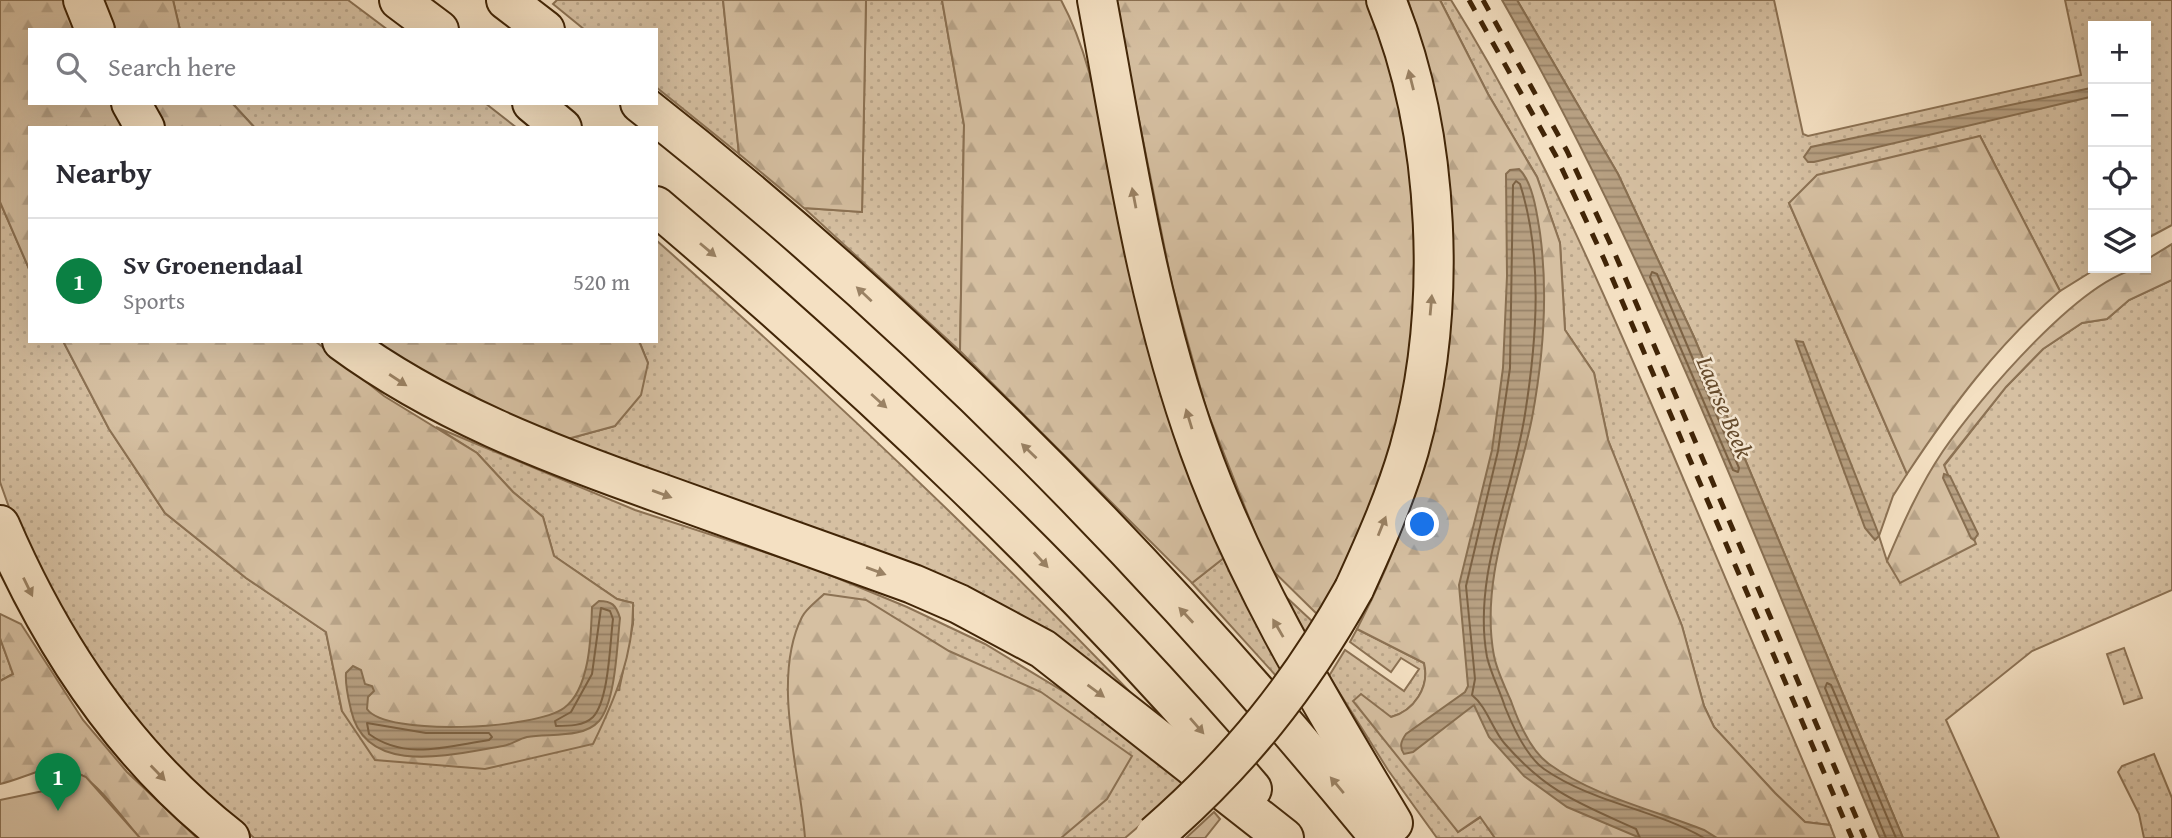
<!DOCTYPE html>
<meta charset="utf-8">
<style>
:root{--surface:#fff;--page:#f2f2f3;--text:#2b2b33;--muted:#7c7c81;--line:#e1e1e2;--accent:#0b8043}
body{margin:0;font-family:"Gentium Book Plus",serif;background:var(--page);color:var(--text)}
.controls{position:absolute;right:21px;top:21px;display:grid;overflow:hidden;border-radius:0px;box-shadow:0 7px 28px #0002}
.controls button{width:63px;height:63px;display:grid;place-items:center;padding:0;border:0;border-bottom:2px solid var(--line);background:var(--surface);color:var(--text);font:35px sans-serif}
.you{position:absolute;left:1423px;top:525px;width:24px;height:24px;margin:-18px;border:5px solid #fff;border-radius:50%;background:#1a73e8;box-shadow:0 0 0 10px #1a73e833}
.badge{display:grid;place-items:center;width:46px;height:46px;border-radius:50%;background:var(--accent);color:#fff;font-size:23px;font-weight:700}
.pin{position:absolute;translate:-50% -58px;filter:drop-shadow(0 2px 4px #0008)}
.pin::after{content:'';position:absolute;top:37px;width:24px;height:21px;background:inherit;clip-path:polygon(0 0,100% 0,50% 100%)}
.list{margin:0;padding:0;list-style:none}
h2{display:flex;justify-content:space-between;align-items:center;height:91px;margin:0;padding:0 28px;font-size:30px}
h2 small{font-size:23px;font-weight:400;color:var(--muted)}
.list li{display:grid;grid-template-columns:46px 1fr auto;gap:21px;align-items:center;box-sizing:border-box;height:126px;padding:0 28px;border-top:2px solid var(--line)}
.list b{display:block;font-size:26px;white-space:nowrap}
.list p{margin:0;font-size:23px;white-space:nowrap;color:var(--muted)}
.list em{font-size:23px;font-style:normal;color:var(--muted)}
.icon{flex:none;width:38px;height:38px;fill:none;stroke:currentColor;stroke-width:2;stroke-linecap:round;stroke-linejoin:round}
.map{position:relative;flex:none;width:2172px;height:838px;overflow:hidden}
.search{position:absolute;background:var(--surface);box-shadow:0 7px 28px #0002;left:28px;top:28px;width:630px;height:77px;display:flex;align-items:center;gap:18px;box-sizing:border-box;padding:0 24px;border-radius:0px;color:var(--muted);font-size:26px}
.panel{position:absolute;background:var(--surface);box-shadow:0 7px 28px #0002;left:28px;top:126px;width:630px;height:217px;border-radius:0px}
.map>svg:first-child{display:block}
.green{fill:url(#green-dots);stroke:#8c7254;stroke-width:2}
.forest{fill:url(#forest-firs);stroke:#8c7254;stroke-width:2}
.pitch{fill:#d6c0a2;stroke:#8c7254;stroke-width:2}
.water{fill:url(#water-rules);stroke:#886f51;stroke-width:2}
.lines{fill:none;stroke-linecap:round;stroke-linejoin:round}
.shore{stroke:#7c6244;stroke-width:2}
.highway-casing{stroke:#412507;stroke-width:42}
.highway{stroke:#f4e0c2;stroke-width:38}
.rail{stroke:#412507;stroke-width:5;stroke-dasharray:12 12;stroke-linecap:butt}
.highway-bridge-casing{stroke:#412507;stroke-width:42;stroke-linecap:butt}
.highway-bridge{stroke:#f4e0c2;stroke-width:38}
.oneway{fill:#9a8264}
.labels{text-anchor:middle;dominant-baseline:central;stroke-width:5;stroke-linejoin:round;paint-order:stroke}
.water-label{font-size:24px;font-style:italic;fill:#644a2c;stroke:#f8ebd7}
</style>
<div class="map">
<svg width="2172" height="838" viewBox="0 0 2172 838">
<defs>
<pattern id="green-dots" width="8" height="8" patternUnits="userSpaceOnUse" patternTransform="scale(1.75)"><rect width="8" height="8" fill="#d6c0a2"/><path d="M2 2h.1M6 6h.1" fill="none" stroke="#b9a58a" stroke-width="1.8" stroke-linecap="round"/></pattern>
<pattern id="forest-firs" width="22" height="20" patternUnits="userSpaceOnUse" patternTransform="scale(1.75)"><rect width="22" height="20" fill="#d6c0a2"/><path d="M5 1l3.5 6h-7zM16 11l3.5 6h-7z" fill="#b9a58a"/></pattern>
<pattern id="water-rules" width="6" height="5" patternUnits="userSpaceOnUse" patternTransform="scale(1.75)"><rect width="6" height="5" fill="#b7a082"/><path d="M0 2.5h6" fill="none" stroke="#968268"/></pattern>
</defs>
<rect width="100%" height="100%" fill="#f4e0c2"/>
<filter id="stains"><feTurbulence type="fractalNoise" baseFrequency=".00286" numOctaves="4"/><feColorMatrix values="0 0 0 0 .2 0 0 0 0 .09 0 0 0 0 .02 0 0 0 .5 -.17"/></filter>
<radialGradient id="worn" r=".72"><stop offset=".6" stop-color="#630" stop-opacity="0"/><stop offset="1" stop-color="#630" stop-opacity=".3"/></radialGradient>
<g class="green">
<polygon points="173,0 348,0 388,30 180,30"/>
<polygon points="557,0 723,0 739,154 656,87 656,30 585,30 553,4"/>
<polygon points="866,0 942,0 964,125 960,351 804,208 862,212"/>
<path d="M 1440,0 L 1451,0 C 1539,141 1604,293 1669,445 C 1723,572 1776,699 1830,825 L 1805,822 L 1775,793 L 1714,727 L 1704,706 L 1682,626 L 1608,440 L 1594,373 L 1565,330 L 1560,243 L 1537,177 L 1488,94 Z"/>
<polygon points="1517,0 1774,0 1803,134 1808,136 2081,75 2065,0 2172,0 2172,225 2146,239 2146,26 2093,26 2093,268 2097,268 2060,291 1980,136 1789,203 1907,474 1893,496 1879,536 1887,561 1944,466 2006,387 2043,349 2082,323 2107,319 2129,300 2172,280 2172,590 2032,651 1946,720 1999,838 1903,838 1694,337 1618,174"/>
<polygon points="232,103 485,103 517,128 255,128"/>
<polygon points="0,202 30,271 30,341 63,341 109,429 165,513 246,578 326,632 342,711 619,690 633,624 633,603 617,599 554,556 543,517 513,492 477,453 436,427 635,510 813,568 907,607 985,644 1076,699 1138,745 1186,786 1125,838 254,838 105,697 21,541 0,482"/>
<path d="M 656,240 C 821,386 980,537 1133,695 L 560,441 L 615,426 L 648,363 L 639,341 L 656,341 Z"/>
<polygon points="1225,557 1285,669 1278,678 1192,583"/>
<polygon points="1284,595 1314,623 1307,636"/>
<path d="M 1357,629 L 1424,663 C 1430,687 1414,711 1391,717 L 1381,712 L 1458,832 L 1481,817 L 1495,838 L 1437,838 L 1388,770 L 1329,676 L 1345,650 L 1404,691 L 1419,669 L 1401,658 L 1391,672 L 1350,642 Z"/>
<polygon points="0,638 13,674 0,681"/>
<polygon points="2124,648 2142,698 2124,704 2107,654"/>
<polygon points="2154,754 2172,798 2172,838 2144,838 2139,814 2118,772 2122,766"/>
</g>
<g class="forest">
<polygon points="0,0 63,0 75,30 30,30 30,103 110,103 123,128 30,128 30,271 0,202"/>
<polygon points="103,0 173,0 180,30 116,30"/>
<polygon points="723,0 866,0 862,212 804,208 739,154"/>
<path d="M 942,0 L 1061,0 C 1096,65 1103,144 1122,215 C 1153,329 1191,443 1225,557 L 1192,583 L 960,351 L 964,125 Z"/>
<path d="M 1115,0 L 1369,0 C 1378,28 1390,57 1396,86 C 1427,229 1421,378 1371,517 C 1359,551 1336,584 1319,616 L 1268,566 L 1206,408 L 1172,285 Z"/>
<path d="M 1408,0 L 1440,0 L 1488,94 L 1537,177 L 1560,243 L 1565,330 L 1594,373 L 1608,440 L 1682,626 L 1704,706 L 1714,727 L 1775,793 L 1805,822 L 1830,825 L 1835,838 L 1495,838 L 1480,817 L 1458,832 L 1353,701 L 1361,694 L 1391,717 C 1414,711 1430,687 1424,663 L 1357,629 C 1462,427 1482,216 1408,0 Z"/>
<polygon points="151,103 232,103 255,128 165,128"/>
<path d="M 1980,136 L 2060,291 C 1997,345 1952,406 1907,474 L 1789,203 L 1817,175 Z"/>
<path d="M 2172,244 L 2172,280 L 2129,300 L 2107,319 L 2082,323 L 2043,349 L 2006,387 L 1944,465 L 1976,544 L 1900,583 L 1887,561 C 1903,523 1920,485 1943,451 C 1975,404 2088,268 2146,268 L 2146,260 Z"/>
<path d="M 63,341 L 315,341 L 384,396 L 477,453 L 513,492 L 543,517 L 554,556 L 617,599 L 633,603 C 634,654 615,699 593,744 L 485,769 L 375,760 L 342,711 L 326,632 L 246,578 L 165,513 L 109,429 Z"/>
<polygon points="373,341 639,341 648,363 641,395 615,426 560,441 471,399"/>
<path d="M 824,594 L 866,600 L 949,651 L 1041,692 L 1132,756 L 1107,799 L 1061,838 L 805,838 C 800,772 771,678 802,617 C 806,609 817,601 824,594 Z"/>
<path d="M 0,614 L 21,624 L 83,720 L 127,772 L 197,838 L 140,838 C 122,818 91,771 64,768 C 43,766 20,780 0,784 L 0,681 L 13,674 L 0,638 Z"/>
<polygon points="1214,812 1220,819 1205,838 1186,838"/>
</g>
<polygon class="pitch" points="65,768 86,777 140,838 0,838 0,800 53,789 43,770"/>
<g class="water">
<path d="M 1502,0 L 1517,0 L 1618,174 L 1694,337 L 1903,838 L 1880,838 C 1762,557 1653,264 1502,0 Z"/>
<polygon points="2091,88 2093,95 2090,97 1814,162 1808,162 1804,157 1811,147"/>
<path d="M 1519,169 C 1533,182 1537,214 1540,233 C 1548,292 1543,359 1532,418 C 1517,495 1479,577 1494,656 C 1497,671 1505,687 1511,701 C 1518,721 1531,751 1549,764 C 1593,796 1654,810 1704,830 L 1717,838 L 1640,838 L 1567,807 L 1524,776 L 1489,737 L 1474,705 L 1413,752 L 1404,754 C 1399,747 1401,741 1406,734 L 1465,692 L 1468,686 L 1459,585 L 1492,450 L 1503,368 L 1507,276 L 1506,174 L 1510,170 Z"/>
<polygon points="1796,341 1803,342 1877,530 1879,536 1875,540 1865,528"/>
<polygon points="1944,474 1950,476 1978,534 1974,540 1971,538 1943,478"/>
<path d="M 599,601 C 612,601 616,605 620,618 C 617,644 616,701 599,721 C 583,739 549,733 527,737 C 518,739 511,745 503,746 C 453,754 366,778 351,710 C 348,697 345,686 346,673 L 353,666 L 361,670 L 365,684 L 372,686 L 374,691 L 368,697 L 367,709 C 386,737 536,729 564,708 C 590,689 591,636 592,607 Z"/>
</g>
<g class="lines">
<g class="shore">
<polygon points="1652,272 1657,274 1739,468 1738,472 1733,470 1650,277"/>
<path d="M 601,608 L 610,611 L 613,619 C 610,642 609,700 593,717 C 584,726 568,726 556,726 L 555,721 L 571,712 L 592,674 Z"/>
<path d="M 367,723 L 426,733 L 489,733 L 492,737 L 489,740 C 448,746 406,761 369,734 Z"/>
<path d="M 1640,838 L 1636,829 C 1579,803 1548,793 1505,744 C 1492,729 1487,707 1472,695 L 1475,679 L 1466,586 L 1498,451 L 1510,368 L 1513,185 L 1516,181 L 1520,184 C 1543,256 1537,339 1525,414 C 1513,494 1472,575 1487,657 C 1491,674 1500,691 1505,707 C 1513,727 1527,757 1544,769 C 1593,803 1654,809 1704,838"/>
<polyline points="1886,838 1825,688 1827,683 1831,685 1896,838"/>
</g>
<defs>
<g id="highway">
<polyline points="83,0 95,30"/>
<polyline points="399,0 439,30"/>
<polyline points="506,0 545,30"/>
<path d="M 1097,0 C 1125,150 1147,304 1199,448 C 1247,582 1320,701 1393,823"/>
<polyline points="131,103 145,128"/>
<polyline points="532,103 562,128"/>
<path d="M 640,103 C 913,317 1161,570 1380,838"/>
<path d="M 656,206 C 868,386 1071,577 1252,789"/>
<path d="M 342,341 C 437,411 547,453 657,492 C 743,523 828,553 913,584 L 959,604 L 1043,649 L 1284,838"/>
<path d="M 0,525 C 52,646 125,756 230,838"/>
<path d="M 1354,589 C 1375,543 1395,498 1409,450 C 1448,311 1441,134 1386,0"/>
</g>
</defs>
<use href="#highway" class="highway-casing"/>
<use href="#highway" class="highway"/>
<g class="rail">
<polyline points="1469,0 1556,156 1604,259 1852,838"/>
<polyline points="1483,0 1567,151 1615,254 1865,838"/>
</g>
<defs>
<path id="highway-bridge" d="M 1155,835 C 1239,762 1300,686 1354,589"/>
</defs>
<use href="#highway-bridge" class="highway-bridge-casing"/>
<use href="#highway-bridge" class="highway-bridge"/>
</g>
<defs><path id="oneway-solid" d="M-6-.8H1V-3.2L6.5 0L1 3.2V.8H-6Z" transform="scale(1.75)"/></defs>
<g class="oneway">
<use href="#oneway-solid" transform="translate(1411 80) rotate(-104)"/>
<use href="#oneway-solid" transform="translate(1134 198) rotate(-101)"/>
<use href="#oneway-solid" transform="translate(708 250) rotate(40)"/>
<use href="#oneway-solid" transform="translate(864 294) rotate(-137)"/>
<use href="#oneway-solid" transform="translate(1431 305) rotate(-85)"/>
<use href="#oneway-solid" transform="translate(398 380) rotate(33)"/>
<use href="#oneway-solid" transform="translate(879 401) rotate(42)"/>
<use href="#oneway-solid" transform="translate(1189 419) rotate(-107)"/>
<use href="#oneway-solid" transform="translate(1029 451) rotate(-136)"/>
<use href="#oneway-solid" transform="translate(662 494) rotate(20)"/>
<use href="#oneway-solid" transform="translate(1382 526) rotate(-68)"/>
<use href="#oneway-solid" transform="translate(1041 560) rotate(47)"/>
<use href="#oneway-solid" transform="translate(876 571) rotate(20)"/>
<use href="#oneway-solid" transform="translate(28 587) rotate(64)"/>
<use href="#oneway-solid" transform="translate(1186 615) rotate(-133)"/>
<use href="#oneway-solid" transform="translate(1278 628) rotate(-120)"/>
<use href="#oneway-solid" transform="translate(1096 691) rotate(36)"/>
<use href="#oneway-solid" transform="translate(1197 726) rotate(49)"/>
<use href="#oneway-solid" transform="translate(158 773) rotate(46)"/>
<use href="#oneway-solid" transform="translate(1337 785) rotate(-130)"/>
</g>
<g class="labels">
<g class="water-label">
<text transform="translate(1725 407) rotate(67)">Laarse Beek</text>
</g>
</g>
<rect width="100%" height="100%" filter="url(#stains)"/>
<rect width="100%" height="100%" fill="url(#worn)"/>
</svg>
<div class="controls">
<button>+</button>
<button>−</button>
<button><svg class="icon" aria-label="locate" viewBox="0 0 24 24"><circle cx="12" cy="12" r="6"/><path d="M12 2v4M12 18v4M2 12h4M18 12h4"/></svg></button>
<button><svg class="icon" aria-label="layers" viewBox="0 0 24 24"><path d="M12 4l9 5-9 5-9-5zM3 14l9 5 9-5"/></svg></button>
</div>
<div class="you"></div>
<div class="pin badge" style="left:58px;top:811px">1</div>
<div class="search"><svg class="icon" aria-label="search" viewBox="0 0 24 24"><circle cx="10" cy="10" r="6"/><path d="M15 15l6 6"/></svg>Search here</div>
<section class="panel">
<h2>Nearby<small></small></h2>
<ul class="list">
<li><span class="badge">1</span><div><b>Sv Groenendaal</b><p>Sports</p></div><em>520 m</em></li>
</ul>
</section>
</div>
